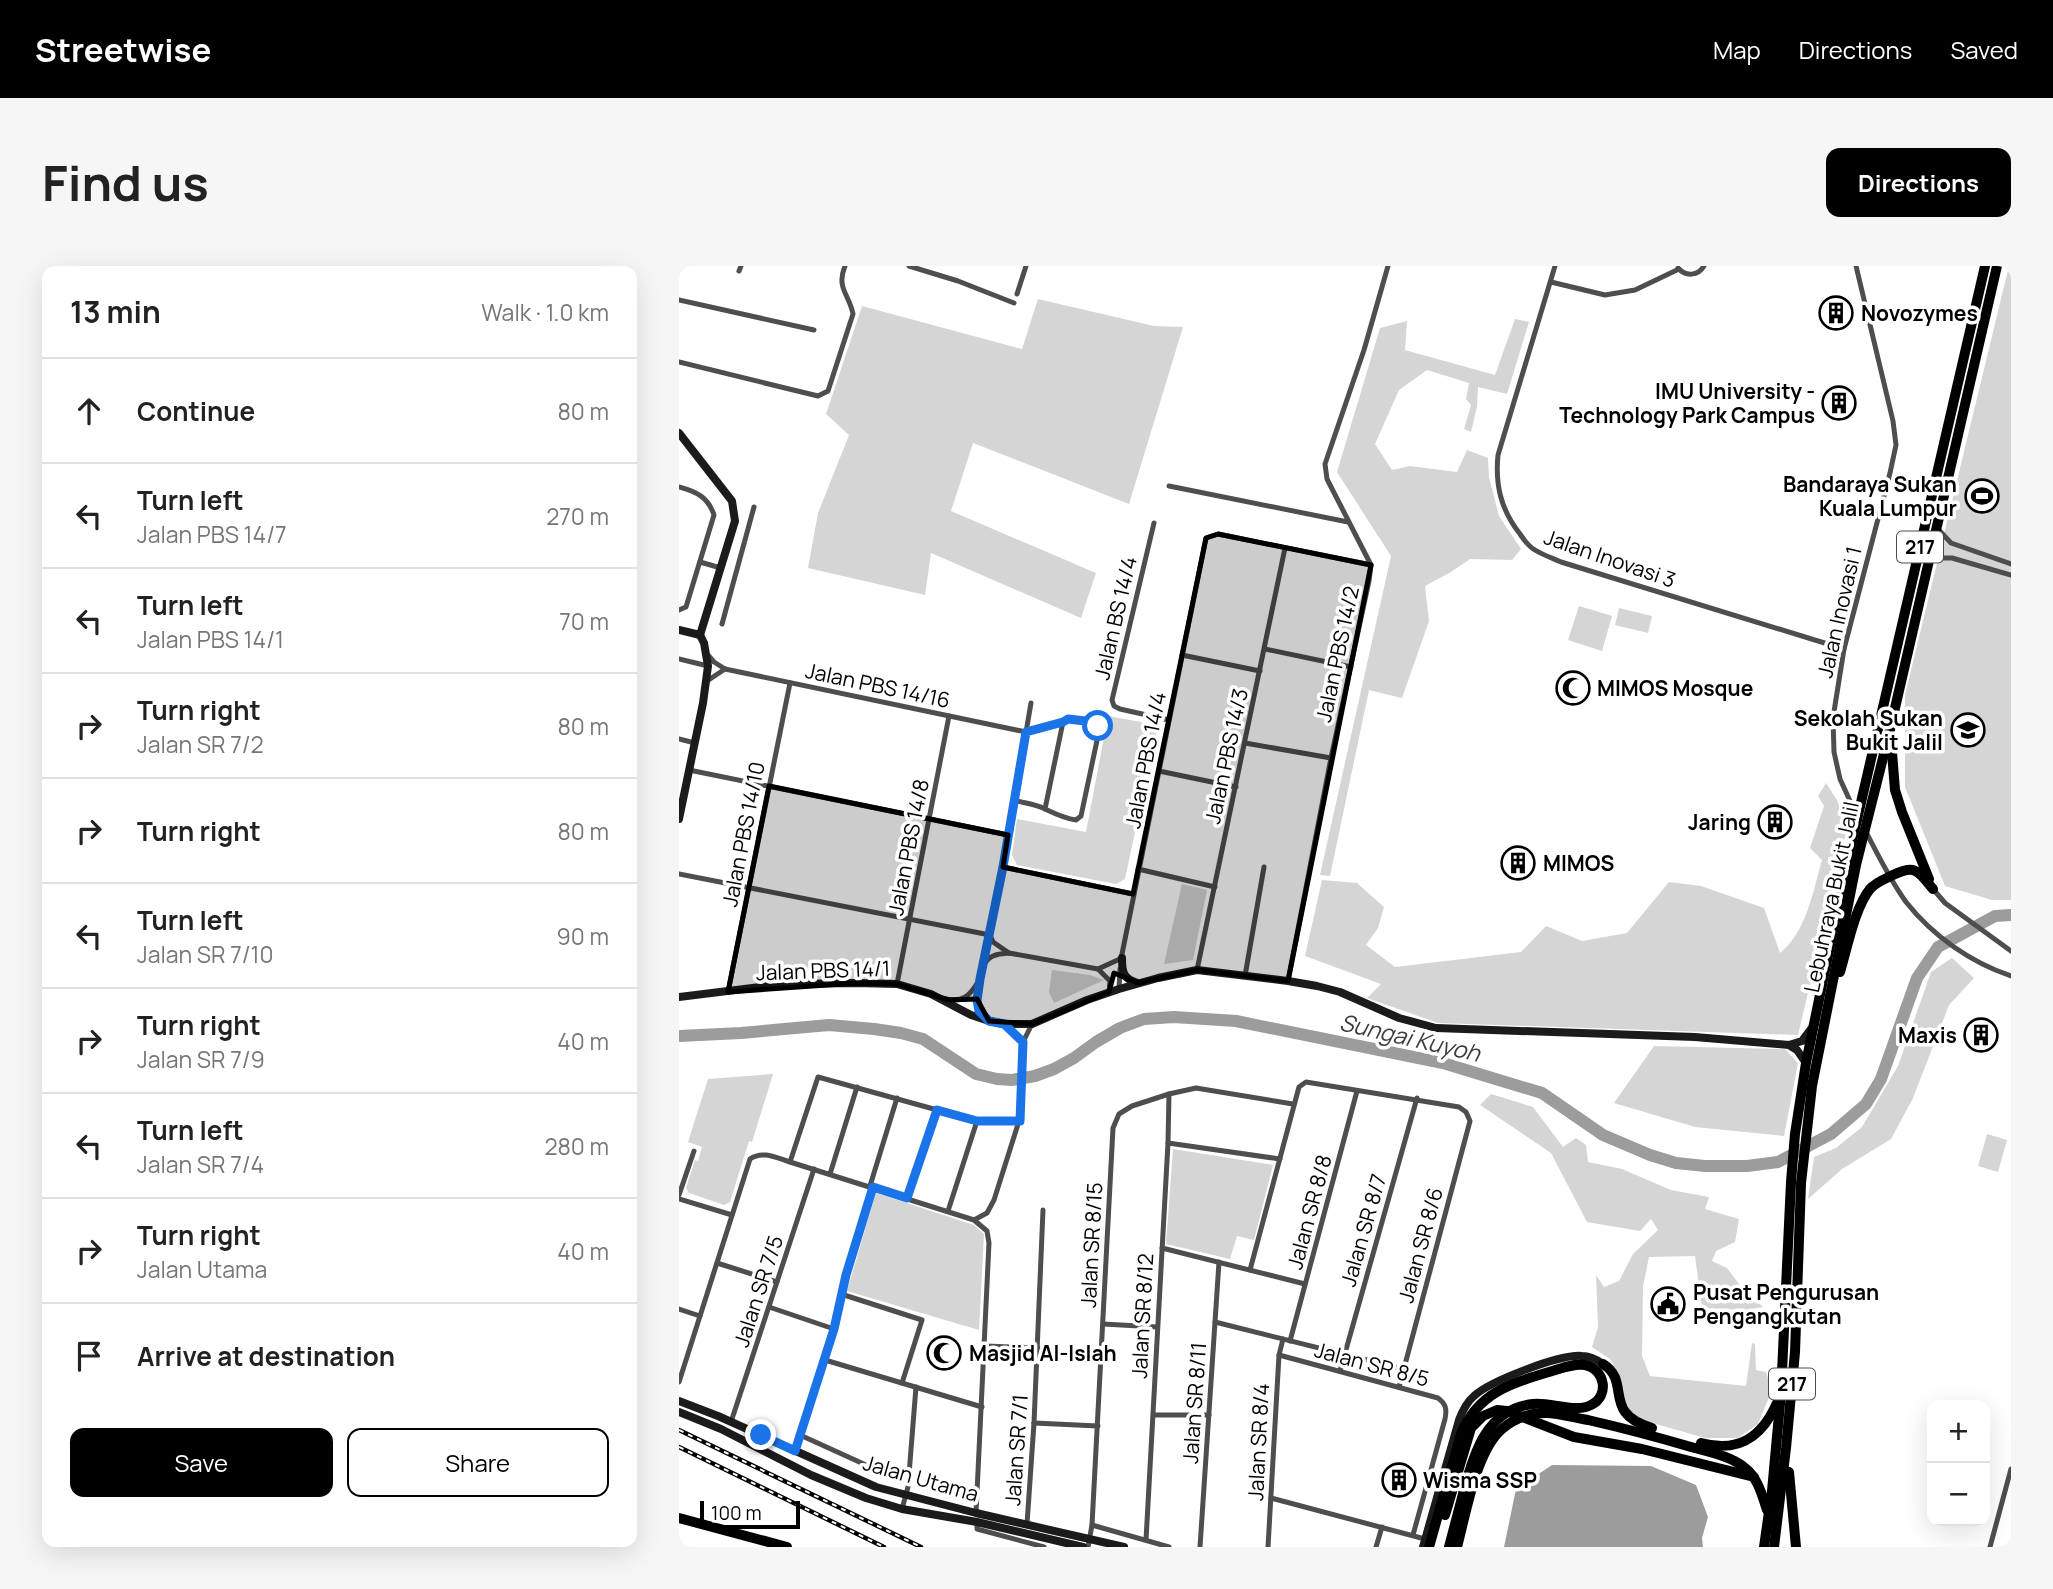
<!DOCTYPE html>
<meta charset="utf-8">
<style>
:root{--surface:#fff;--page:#f6f6f6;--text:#222;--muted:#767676;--line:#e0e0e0;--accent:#000}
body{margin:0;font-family:Manrope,sans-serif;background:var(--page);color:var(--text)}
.controls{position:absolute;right:21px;bottom:21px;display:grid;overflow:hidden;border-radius:14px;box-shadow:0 7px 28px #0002}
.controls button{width:63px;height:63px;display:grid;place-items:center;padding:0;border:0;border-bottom:2px solid var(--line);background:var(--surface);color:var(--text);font:35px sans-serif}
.scale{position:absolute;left:21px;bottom:18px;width:100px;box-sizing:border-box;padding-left:7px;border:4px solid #000;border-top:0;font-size:19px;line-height:24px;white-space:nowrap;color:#000;-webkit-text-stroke:5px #fff;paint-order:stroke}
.stop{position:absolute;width:21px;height:21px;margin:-16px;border:5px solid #1a73e8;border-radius:50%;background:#fff}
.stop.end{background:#1a73e8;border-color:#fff;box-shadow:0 2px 7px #0008}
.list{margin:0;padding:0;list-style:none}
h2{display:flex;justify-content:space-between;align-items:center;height:91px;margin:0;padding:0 28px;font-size:30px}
h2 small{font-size:23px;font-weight:400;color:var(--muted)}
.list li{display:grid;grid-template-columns:46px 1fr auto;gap:21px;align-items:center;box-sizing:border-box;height:105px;padding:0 28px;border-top:2px solid var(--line)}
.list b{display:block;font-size:26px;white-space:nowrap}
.list p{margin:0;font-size:23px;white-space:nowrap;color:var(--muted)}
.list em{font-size:23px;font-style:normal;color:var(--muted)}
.actions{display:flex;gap:14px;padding:21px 28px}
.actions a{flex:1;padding:16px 0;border:2px solid var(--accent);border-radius:14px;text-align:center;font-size:24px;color:var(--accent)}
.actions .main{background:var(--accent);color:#fff}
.icon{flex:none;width:38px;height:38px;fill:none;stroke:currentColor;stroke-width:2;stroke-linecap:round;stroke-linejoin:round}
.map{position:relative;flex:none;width:1332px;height:1281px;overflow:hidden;border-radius:14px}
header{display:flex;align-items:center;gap:42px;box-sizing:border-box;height:98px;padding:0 35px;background:var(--accent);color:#fff}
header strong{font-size:33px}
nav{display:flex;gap:38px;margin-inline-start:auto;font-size:24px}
.intro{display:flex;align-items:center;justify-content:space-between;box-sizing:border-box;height:168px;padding:0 42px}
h1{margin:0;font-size:49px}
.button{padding:18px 32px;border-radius:14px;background:var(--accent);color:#fff;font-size:24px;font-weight:700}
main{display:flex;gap:42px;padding:0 42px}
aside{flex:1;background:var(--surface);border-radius:14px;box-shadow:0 7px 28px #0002}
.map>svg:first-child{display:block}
.green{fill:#d5d5d5}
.water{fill:#9c9c9c}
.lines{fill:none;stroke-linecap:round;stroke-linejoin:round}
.river{stroke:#9c9c9c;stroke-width:12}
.street{stroke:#4e4e4e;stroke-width:5}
.secondary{stroke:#1b1b1b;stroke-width:8}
.highway{stroke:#000;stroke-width:10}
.rail-casing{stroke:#000;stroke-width:4.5}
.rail{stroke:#fff;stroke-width:2;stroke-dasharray:5;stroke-linecap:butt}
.route{stroke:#1a73e8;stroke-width:9}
.marked{fill:#000;fill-opacity:0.2;stroke:#000;stroke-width:5;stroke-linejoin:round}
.labels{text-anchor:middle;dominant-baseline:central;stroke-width:7;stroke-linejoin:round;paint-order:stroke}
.shield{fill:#fff;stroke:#4c4c4c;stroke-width:2}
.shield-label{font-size:19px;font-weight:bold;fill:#000}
.poi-label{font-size:21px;font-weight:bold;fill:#000;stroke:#fff;text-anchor:start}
.street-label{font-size:21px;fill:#000;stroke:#fff}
.water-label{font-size:23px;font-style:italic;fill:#3d3d3d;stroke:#fff}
</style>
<header>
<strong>Streetwise</strong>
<nav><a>Map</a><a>Directions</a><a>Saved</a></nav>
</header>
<div class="intro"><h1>Find us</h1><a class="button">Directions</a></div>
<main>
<aside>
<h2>13 min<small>Walk · 1.0 km</small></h2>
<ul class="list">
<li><svg class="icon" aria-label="ahead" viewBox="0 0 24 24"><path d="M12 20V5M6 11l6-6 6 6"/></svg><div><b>Continue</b></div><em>80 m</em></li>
<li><svg class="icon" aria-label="left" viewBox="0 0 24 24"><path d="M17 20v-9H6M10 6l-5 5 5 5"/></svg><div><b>Turn left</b><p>Jalan PBS 14/7</p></div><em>270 m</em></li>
<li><svg class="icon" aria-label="left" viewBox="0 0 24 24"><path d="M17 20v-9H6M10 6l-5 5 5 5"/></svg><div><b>Turn left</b><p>Jalan PBS 14/1</p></div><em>70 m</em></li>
<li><svg class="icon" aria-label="right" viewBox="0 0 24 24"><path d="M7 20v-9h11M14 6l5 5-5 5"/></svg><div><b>Turn right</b><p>Jalan SR 7/2</p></div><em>80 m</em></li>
<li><svg class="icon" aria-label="right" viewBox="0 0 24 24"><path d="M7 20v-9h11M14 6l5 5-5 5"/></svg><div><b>Turn right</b></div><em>80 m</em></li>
<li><svg class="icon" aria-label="left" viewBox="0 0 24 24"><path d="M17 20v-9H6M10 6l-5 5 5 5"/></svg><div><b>Turn left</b><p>Jalan SR 7/10</p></div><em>90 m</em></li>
<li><svg class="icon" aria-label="right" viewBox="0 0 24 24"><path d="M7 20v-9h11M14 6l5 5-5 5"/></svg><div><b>Turn right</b><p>Jalan SR 7/9</p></div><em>40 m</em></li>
<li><svg class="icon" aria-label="left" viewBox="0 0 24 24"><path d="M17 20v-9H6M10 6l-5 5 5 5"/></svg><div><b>Turn left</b><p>Jalan SR 7/4</p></div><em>280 m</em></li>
<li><svg class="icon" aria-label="right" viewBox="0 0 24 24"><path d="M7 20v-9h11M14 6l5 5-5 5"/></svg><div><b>Turn right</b><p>Jalan Utama</p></div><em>40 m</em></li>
<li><svg class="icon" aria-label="arrive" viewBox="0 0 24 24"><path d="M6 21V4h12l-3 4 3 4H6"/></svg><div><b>Arrive at destination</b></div></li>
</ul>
<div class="actions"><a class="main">Save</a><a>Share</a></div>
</aside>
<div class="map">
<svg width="1332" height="1281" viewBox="0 0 1332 1281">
<rect width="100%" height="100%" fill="#fff"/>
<g class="green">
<polygon points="1330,0 1332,0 1332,634 1313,634 1266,620 1226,521 1226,429"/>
<polygon points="359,33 475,60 504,61 450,238 294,177 272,245 417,307 402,352 252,287 246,329 129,302 139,247 170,169 147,148 183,40 343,83"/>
<polygon points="836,53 850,56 828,128 799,121 798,141 792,166 785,163 792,139 787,133 790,117 748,104 720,124 696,178 713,204 731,200 778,206 788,184 809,192 810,211 820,250 842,283 833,294 791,293 772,306 746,320 750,355 723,432 690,424 651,610 641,609 712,290 658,206 701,62 728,55 726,84 816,109"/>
<polygon points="900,340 933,350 923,385 889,374"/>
<polygon points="940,342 973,350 969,367 936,359"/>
<polygon points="429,450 479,459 446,613 437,618 338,599 333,589 338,553 407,566"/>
<path d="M 1147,517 L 1158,534 L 1168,562 L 1119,769 L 759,757 L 688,732 L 702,718 L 626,690 L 643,614 L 678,617 L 705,641 L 699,662 L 687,679 L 716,701 L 842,686 L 867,660 L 903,675 L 948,667 L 990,616 L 1022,620 L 1085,642 L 1101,687 C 1128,665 1134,625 1143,594 L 1131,582 L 1145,540 L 1139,530 Z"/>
<polygon points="503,618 528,624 514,694 485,698"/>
<polygon points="1273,692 1295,712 1270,739 1234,832 1212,873 1163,903 1129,933 1135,891 1157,882 1183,861 1219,800 1252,706"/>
<polygon points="373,704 411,709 425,714 375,737 370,726"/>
<polygon points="975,780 1106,783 1119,797 1105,870 1016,861 935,837"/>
<polygon points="94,808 73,876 70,875 51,936 45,939 10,927 7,922 16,894 19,895 23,881 9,876 29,813"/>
<polygon points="812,828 854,841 884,881 897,872 907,879 909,896 943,903 992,924 1030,931 1026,943 1060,953 1056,976 1037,985 1033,995 1048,1002 1060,1018 1084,1041 1066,1044 1023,1042 1016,990 970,991 964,1020 963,1090 971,1110 1067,1120 1073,1077 1076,1078 1077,1104 1087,1106 1093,1124 1079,1158 1059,1172 1026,1172 956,1152 946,1138 940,1109 931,1093 913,1081 919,1061 917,1009 925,1021 940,1015 954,988 979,964 972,953 961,965 908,956 872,887 801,839"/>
<polygon points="1308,868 1328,874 1319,906 1299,900"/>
<polygon points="494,883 594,899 575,974 558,970 551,993 487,978"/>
<polygon points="197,927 295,959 305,968 300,1064 168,1025"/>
</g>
<polygon class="water" points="873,1199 972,1200 1017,1219 1029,1251 1023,1272 1024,1281 825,1281 837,1223"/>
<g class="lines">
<polyline class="river" points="0,770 62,767 150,759 195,763 222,767 244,773 297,808 318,813 333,814 356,810 375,803 395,792 417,776 441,762 465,753 495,751 557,755 764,797 863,827 924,869 971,889 997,897 1026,900 1068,900 1099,896 1152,868 1187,838 1202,813 1238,712 1259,681 1316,650 1332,649"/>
<g class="street">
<polyline points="230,0 279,15 335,37"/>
<path d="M 876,0 L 819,189 C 816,219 822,244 841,268 C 845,274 850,281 856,284 C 864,289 873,292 882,296 L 1165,383"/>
<polyline points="1177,0 1214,155 1217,179 1211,207 1165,383 1154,452 1155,486 1161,513 1177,548"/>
<path d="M 999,2 C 1007,11 1019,10 1025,0"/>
<polyline points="60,5 62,0"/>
<polyline points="872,16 926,29 956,24 1000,3"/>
<polyline points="338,28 347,0"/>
<polyline points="0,34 135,64"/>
<path d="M 0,96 L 139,130 L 149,125 L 174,48 C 170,28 157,22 166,0"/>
<polyline points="490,220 669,256"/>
<path d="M 0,221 C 18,226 29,231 35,249 L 7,341 L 0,344"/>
<polyline points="475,257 433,434 435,440 441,443 490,454"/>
<polyline points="1258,262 1272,277 1332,298"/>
<polyline points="1250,292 1273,292 1332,309"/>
<polyline points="21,296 42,302"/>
<polyline points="43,358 75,241"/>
<polyline points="586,383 672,401"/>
<path d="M 28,388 L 35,396 L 46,403 L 347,466 L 384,456 L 389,453 C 400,454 416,452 420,465 L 402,550 L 397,554 C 384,552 375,547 364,542 C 356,538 344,537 335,534"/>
<polyline points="503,389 581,405"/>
<polyline points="0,393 29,400"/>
<polyline points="28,415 46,403"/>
<polyline points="0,473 16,477"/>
<polyline points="566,477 652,492"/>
<polyline points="10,504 329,569"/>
<polyline points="480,505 557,521"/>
<polyline points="366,543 384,456"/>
<path d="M 1187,566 C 1199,589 1211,614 1227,636 C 1254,670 1291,696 1332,710"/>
<polyline points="324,601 454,628"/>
<polyline points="459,603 536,621"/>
<polyline points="0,608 311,669 314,676 330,687"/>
<polyline points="1254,623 1266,637 1332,685"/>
<polyline points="442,693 527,272 539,268 692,299"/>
<path d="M 306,697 C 312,688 320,688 330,687 L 419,703 L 431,715 L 430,726"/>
<polyline points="419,703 443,692"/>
<polyline points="518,704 606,282"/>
<polyline points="566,710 585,601"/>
<polyline points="609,715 652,492 690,315 692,299 648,213 646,198 685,84 709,0"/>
<polyline points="218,718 270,450"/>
<polyline points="440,723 441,703"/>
<polyline points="49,726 111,417"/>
<path d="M 266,733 C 284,736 290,731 299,716"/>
<polyline points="309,754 301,745 298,734 301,713 324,601 352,437"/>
<polyline points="326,758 344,776"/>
<polyline points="489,877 601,893"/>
<polyline points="111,896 139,811 298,855 340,855"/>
<polyline points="151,908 178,821"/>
<polyline points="191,920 218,832"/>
<polyline points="0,929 15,885"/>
<polyline points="228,932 258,844"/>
<polyline points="0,933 53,949"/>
<polyline points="269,945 298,855"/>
<polyline points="295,954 308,947 315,934 340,855 344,776 353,758"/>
<polyline points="483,982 626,1018"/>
<polyline points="38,997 98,1016"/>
<polyline points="571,1004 620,821 627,816 780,841 787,846 791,855 720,1121"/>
<polyline points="162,1028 243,1054 223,1117"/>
<polyline points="90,1041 155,1063"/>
<polyline points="0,1043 21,1050"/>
<polyline points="536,1056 724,1103"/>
<polyline points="424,1058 478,1061"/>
<polyline points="611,1075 678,825"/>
<polyline points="306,1080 359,1082"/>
<path d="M 600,1089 L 759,1132 C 767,1138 768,1143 766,1153 L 734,1269"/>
<polyline points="146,1094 303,1141"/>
<polyline points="661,1105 738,832"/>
<path d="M 0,1116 L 71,893 C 83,884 98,892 111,896 L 295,954 L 308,965 L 310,977 L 297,1247"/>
<polyline points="475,1149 530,1149"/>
<polyline points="52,1156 135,903"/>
<polyline points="355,1157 419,1160"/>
<polyline points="121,1169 198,1204 230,1213"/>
<polyline points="116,1185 155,1063 167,1009 194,921"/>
<polyline points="592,1232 746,1273"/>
<polyline points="223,1243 229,1221 237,1121"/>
<polyline points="298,1256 298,1263 365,1281"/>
<polyline points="348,1258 355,1157 364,944"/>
<polyline points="413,1259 490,1281"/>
<polyline points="467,1274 489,877 490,828"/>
<polyline points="409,1281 413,1259 434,862 440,848 453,840 490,828 517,822 614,838"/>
<polyline points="521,1281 540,996"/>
<polyline points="589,1281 600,1089 604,1073"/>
<polyline points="697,1281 703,1261"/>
<polyline points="1311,1281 1332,1203"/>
</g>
<g class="secondary">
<polyline points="0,167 53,235 56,255 21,369"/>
<polyline points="0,364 21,369"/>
<polyline points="0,553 24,437 29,400 25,377 21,369"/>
<path d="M 443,692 C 443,706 444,713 459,717"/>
<polyline points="0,731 106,718 177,717 218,718 252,728 292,749 310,755 325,758 353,758 408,734 440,723 479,712 518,704 609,715 638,720 661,726 720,752 757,762 1016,771 1110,779 1123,775 1132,763"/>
<polyline points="1110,779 1118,784 1127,797"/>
<polyline points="0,1135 39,1150 197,1221 297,1247 445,1281"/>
<polyline points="0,1146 42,1163 132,1209 187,1232 223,1243 298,1256 404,1281"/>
<path d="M 744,1281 L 780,1154 C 783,1146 788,1136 795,1130 C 811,1115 881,1088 903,1090 C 911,1090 917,1093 924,1098"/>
</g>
<g class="highway">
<polyline points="1212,474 1216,524 1223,546 1250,613"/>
<path d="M 1161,706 C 1168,683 1176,641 1191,623 C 1197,616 1206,613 1214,609 C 1237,598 1239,605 1254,623"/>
<path d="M 924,1098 C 953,1116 922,1147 973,1162"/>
<path d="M 1022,1177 C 1060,1187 1083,1171 1098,1137"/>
<polyline points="1110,1206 1117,1281"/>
<polyline points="766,1249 792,1162 804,1150 818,1144 828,1145 895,1171 963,1183 1075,1211"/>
<polyline points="0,1252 108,1281"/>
<path d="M 750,1281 L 782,1168 C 799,1127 830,1118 870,1106 C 881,1103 894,1097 906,1099 C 926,1103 931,1130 912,1139 C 898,1147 871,1136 854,1138 C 808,1143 795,1186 785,1224 C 780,1243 775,1262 770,1281"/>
<path d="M 778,1281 C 787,1248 797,1185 823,1163 C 836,1152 850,1147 867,1147 C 881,1147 895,1152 909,1154 C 944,1162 978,1171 1012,1181 C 1030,1186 1052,1190 1066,1202 C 1079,1212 1083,1229 1088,1244"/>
<polyline points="1085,1281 1093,1225 1102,1127 1112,916 1116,868 1127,797 1168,597 1306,0"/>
<polyline points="1095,1281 1107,1182 1116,1086 1122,917 1133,820 1177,599 1210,468 1318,0"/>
</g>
<defs>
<g id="rail">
<polyline points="0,1164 242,1281"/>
<polyline points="0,1181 205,1281"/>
</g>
</defs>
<use href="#rail" class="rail-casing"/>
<use href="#rail" class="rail"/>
</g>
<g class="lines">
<polyline class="route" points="82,1169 116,1185 155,1063 167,1009 194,921 228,932 258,844 298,855 341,855 344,776 325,758 310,755 300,745 298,734 301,713 324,601 347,466 384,456 389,453 415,456 419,460"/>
</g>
<path class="marked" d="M 539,268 L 692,299 L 609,715 L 518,704 L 459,717 L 435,707 L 430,726 L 353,758 L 310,755 L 298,733 L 270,734 L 218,718 L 177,717 L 49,726 L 90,520 L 329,569 L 324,601 L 454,628 L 527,272 Z"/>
<defs>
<symbol id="building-ring" viewBox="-11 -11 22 22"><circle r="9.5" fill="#fff" stroke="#000" stroke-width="1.5"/><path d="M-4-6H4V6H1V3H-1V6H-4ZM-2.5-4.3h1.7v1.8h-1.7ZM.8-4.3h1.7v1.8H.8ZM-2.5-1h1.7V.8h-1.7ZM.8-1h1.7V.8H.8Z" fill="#000"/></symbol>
<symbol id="stadium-ring" viewBox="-11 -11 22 22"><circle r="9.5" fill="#fff" stroke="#000" stroke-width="1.5"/><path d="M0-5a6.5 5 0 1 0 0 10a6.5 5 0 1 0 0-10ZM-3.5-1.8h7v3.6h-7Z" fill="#000"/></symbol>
<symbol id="mosque-ring" viewBox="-11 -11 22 22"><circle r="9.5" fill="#fff" stroke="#000" stroke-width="1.5"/><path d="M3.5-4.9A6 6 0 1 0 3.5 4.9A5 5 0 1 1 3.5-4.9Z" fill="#000"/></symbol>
<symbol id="school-ring" viewBox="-11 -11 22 22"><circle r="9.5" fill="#fff" stroke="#000" stroke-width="1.5"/><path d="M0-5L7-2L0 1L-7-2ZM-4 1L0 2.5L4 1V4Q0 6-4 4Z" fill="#000"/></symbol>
<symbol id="civic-ring" viewBox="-11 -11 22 22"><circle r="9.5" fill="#fff" stroke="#000" stroke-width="1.5"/><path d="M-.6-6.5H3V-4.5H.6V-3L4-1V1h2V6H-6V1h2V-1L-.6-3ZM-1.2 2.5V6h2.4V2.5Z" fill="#000"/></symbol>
</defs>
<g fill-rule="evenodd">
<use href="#building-ring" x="1138" y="28" width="38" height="38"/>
<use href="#building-ring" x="1141" y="118" width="38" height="38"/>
<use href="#stadium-ring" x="1284" y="211" width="38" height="38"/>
<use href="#mosque-ring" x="875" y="403" width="38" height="38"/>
<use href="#school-ring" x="1270" y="445" width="38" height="38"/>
<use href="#building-ring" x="1077" y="537" width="38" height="38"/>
<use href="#building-ring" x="820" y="578" width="38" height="38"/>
<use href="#building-ring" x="1283" y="750" width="38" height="38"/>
<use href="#civic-ring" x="970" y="1019" width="38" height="38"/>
<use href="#mosque-ring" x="246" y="1068" width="38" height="38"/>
<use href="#building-ring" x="701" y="1195" width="38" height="38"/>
</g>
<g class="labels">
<g class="shield">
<rect x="1218" y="265.5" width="46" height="31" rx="5"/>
<rect x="1090" y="1102.5" width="46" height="31" rx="5"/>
</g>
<g class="shield-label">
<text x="1241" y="281">217</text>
<text x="1113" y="1118">217</text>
</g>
<g class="poi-label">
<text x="1182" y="47">Novozymes</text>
<text x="1136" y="125" text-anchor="end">IMU University -<tspan x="1136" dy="24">Technology Park Campus</tspan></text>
<text x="1278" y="218" text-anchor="end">Bandaraya Sukan<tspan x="1278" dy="24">Kuala Lumpur</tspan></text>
<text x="918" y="422">MIMOS Mosque</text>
<text x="1264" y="452" text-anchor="end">Sekolah Sukan<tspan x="1264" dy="24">Bukit Jalil</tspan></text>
<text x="1072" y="556" text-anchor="end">Jaring</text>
<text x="864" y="597">MIMOS</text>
<text x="1278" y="769" text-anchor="end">Maxis</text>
<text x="1014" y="1026">Pusat Pengurusan<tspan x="1014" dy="24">Pengangkutan</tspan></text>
<text x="290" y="1087">Masjid Al-Islah</text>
<text x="744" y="1214">Wisma SSP</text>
</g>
<g class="street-label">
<text transform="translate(931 292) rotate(19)">Jalan Inovasi 3</text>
<text transform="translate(1160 346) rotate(-77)">Jalan Inovasi 1</text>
<text transform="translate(436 352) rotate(-77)">Jalan BS 14/4</text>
<text transform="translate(658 388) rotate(-78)">Jalan PBS 14/2</text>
<text transform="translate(199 419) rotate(12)">Jalan PBS 14/16</text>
<text transform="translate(547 490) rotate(-78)">Jalan PBS 14/3</text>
<text transform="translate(466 494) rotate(-79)">Jalan PBS 14/4</text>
<text transform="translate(64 568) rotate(-79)">Jalan PBS 14/10</text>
<text transform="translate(229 581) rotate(-79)">Jalan PBS 14/8</text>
<text transform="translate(1152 631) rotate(-78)">Lebuhraya Bukit Jalil</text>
<text transform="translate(144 704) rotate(-2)">Jalan PBS 14/1</text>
<text transform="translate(630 946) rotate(-75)">Jalan SR 8/8</text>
<text transform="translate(684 964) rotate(-74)">Jalan SR 8/7</text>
<text transform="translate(412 979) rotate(-87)">Jalan SR 8/15</text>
<text transform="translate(741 979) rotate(-75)">Jalan SR 8/6</text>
<text transform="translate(79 1025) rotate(-72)">Jalan SR 7/5</text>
<text transform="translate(463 1050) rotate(-87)">Jalan SR 8/12</text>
<text transform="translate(693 1098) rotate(15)">Jalan SR 8/5</text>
<text transform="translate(515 1137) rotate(-86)">Jalan SR 8/11</text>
<text transform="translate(579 1176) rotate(-87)">Jalan SR 8/4</text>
<text transform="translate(337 1184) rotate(-86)">Jalan SR 7/1</text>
<text transform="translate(242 1212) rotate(16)">Jalan Utama</text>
</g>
<g class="water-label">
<text transform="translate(731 771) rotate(13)">Sungai Kuyoh</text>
</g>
</g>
</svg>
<div class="controls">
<button>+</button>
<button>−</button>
</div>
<div class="scale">100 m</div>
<div class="stop" style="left:419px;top:460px"></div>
<div class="stop end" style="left:82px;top:1169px"></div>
</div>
</main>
